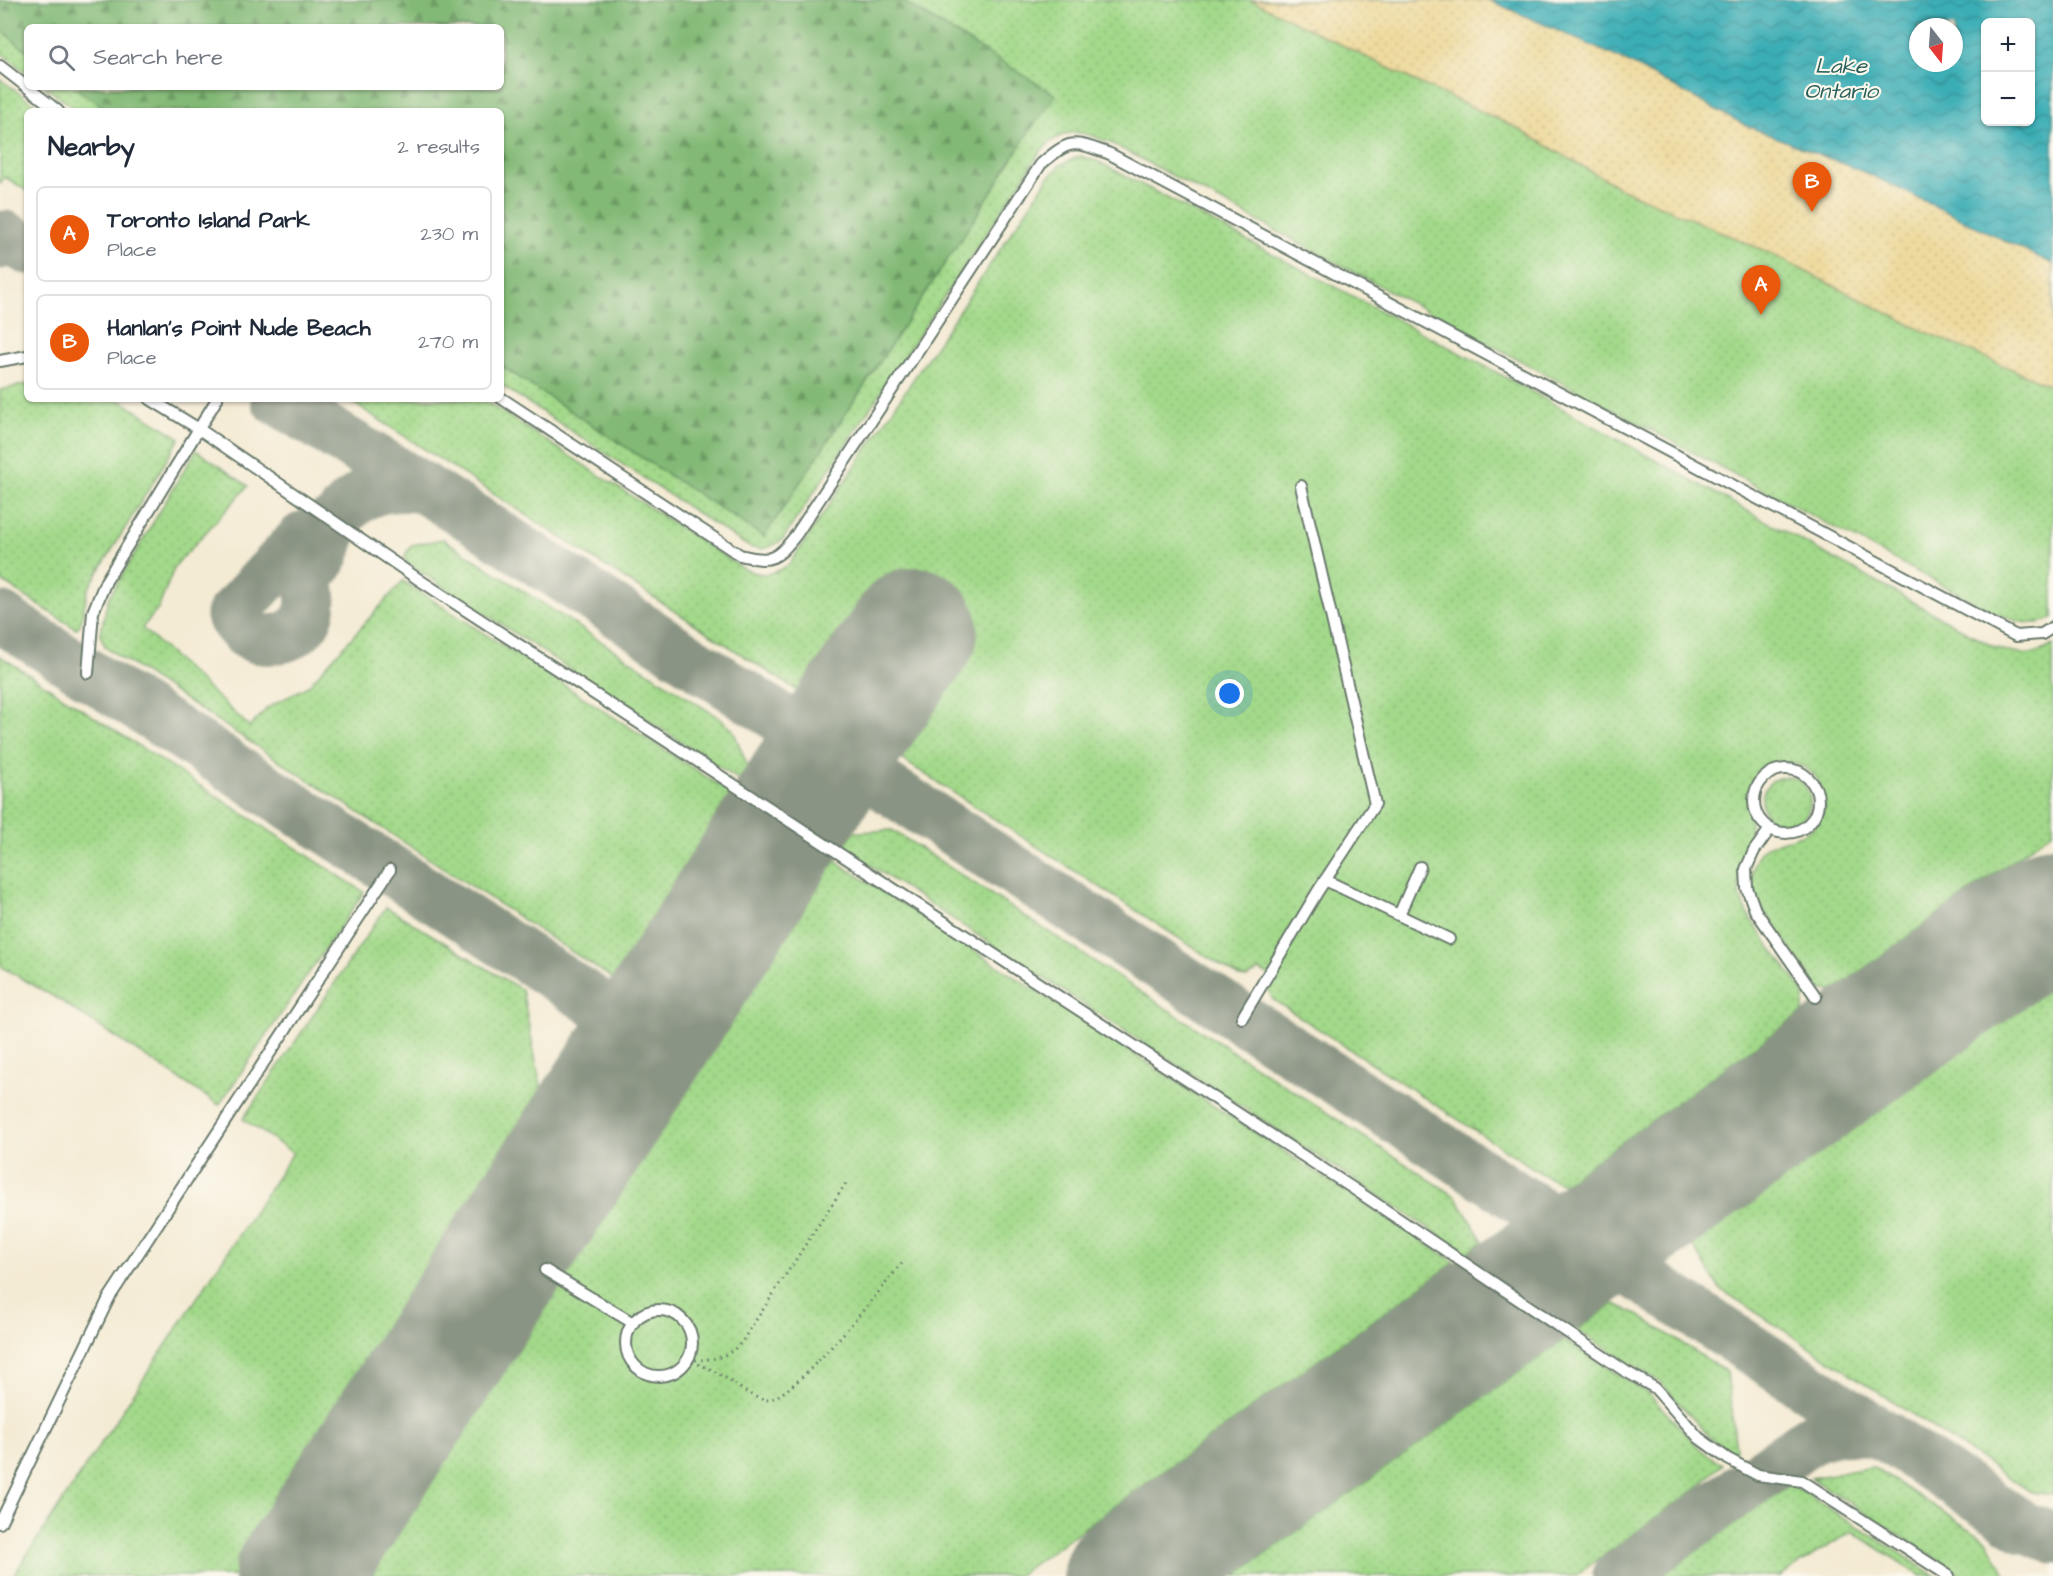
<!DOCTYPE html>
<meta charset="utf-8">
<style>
:root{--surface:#fff;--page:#f6f6f7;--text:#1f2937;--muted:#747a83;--line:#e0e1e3;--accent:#ea580c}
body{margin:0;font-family:"Architects Daughter",sans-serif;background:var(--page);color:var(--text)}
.controls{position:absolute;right:18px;top:18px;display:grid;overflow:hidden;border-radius:9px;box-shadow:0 2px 4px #0004}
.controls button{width:54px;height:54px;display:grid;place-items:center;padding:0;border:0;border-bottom:2px solid var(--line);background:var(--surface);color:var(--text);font:30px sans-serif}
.compass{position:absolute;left:1909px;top:18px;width:54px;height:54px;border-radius:50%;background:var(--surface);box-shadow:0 2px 4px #0004;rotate:163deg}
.you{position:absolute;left:1230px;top:694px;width:21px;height:21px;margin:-15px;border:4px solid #fff;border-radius:50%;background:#1a73e8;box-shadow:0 0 0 9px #1a73e833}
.badge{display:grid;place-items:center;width:39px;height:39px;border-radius:50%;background:var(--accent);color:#fff;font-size:20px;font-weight:700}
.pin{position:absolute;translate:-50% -50px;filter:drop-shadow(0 2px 3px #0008)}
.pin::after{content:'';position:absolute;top:32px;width:21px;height:18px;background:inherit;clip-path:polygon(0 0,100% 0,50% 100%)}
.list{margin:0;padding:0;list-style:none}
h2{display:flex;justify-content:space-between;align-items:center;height:78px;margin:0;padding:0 24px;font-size:26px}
h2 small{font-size:20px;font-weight:400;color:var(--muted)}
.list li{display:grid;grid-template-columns:39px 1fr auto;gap:18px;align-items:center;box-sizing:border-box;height:96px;margin:0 12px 12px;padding:0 12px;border:2px solid var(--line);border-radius:9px}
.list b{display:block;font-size:22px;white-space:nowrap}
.list p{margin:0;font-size:20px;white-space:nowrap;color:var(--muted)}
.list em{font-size:20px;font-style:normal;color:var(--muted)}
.icon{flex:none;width:33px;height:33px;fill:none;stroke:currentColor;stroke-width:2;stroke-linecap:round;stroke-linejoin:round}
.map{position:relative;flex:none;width:2053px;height:1576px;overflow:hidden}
.search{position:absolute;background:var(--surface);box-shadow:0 2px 4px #0004;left:24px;top:24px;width:480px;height:66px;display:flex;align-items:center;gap:15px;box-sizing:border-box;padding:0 21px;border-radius:9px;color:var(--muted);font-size:22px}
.panel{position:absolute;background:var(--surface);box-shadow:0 2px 4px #0004;left:24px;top:108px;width:480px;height:294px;border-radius:9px}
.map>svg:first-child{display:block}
.green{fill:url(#green-dots);stroke:#618b5f;stroke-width:1.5}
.forest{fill:url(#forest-firs);stroke:#507b55;stroke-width:1.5}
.sand{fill:url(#sand-dots);stroke:#868c69;stroke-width:1.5}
.water{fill:url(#water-waves);stroke:#2d7574;stroke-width:1.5;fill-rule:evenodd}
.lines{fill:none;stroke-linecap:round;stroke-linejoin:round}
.taxiway{stroke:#8a9484;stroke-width:51}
.runway{stroke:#8a9484;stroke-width:126}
.lane-casing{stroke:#6a7a6c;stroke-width:14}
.path{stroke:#6a7a6c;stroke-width:3;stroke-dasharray:1.5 4.5;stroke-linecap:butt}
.lane{stroke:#fff;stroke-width:10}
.labels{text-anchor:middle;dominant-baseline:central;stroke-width:4.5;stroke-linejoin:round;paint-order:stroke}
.water-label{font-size:22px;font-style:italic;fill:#275f5b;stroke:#fbf7ec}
</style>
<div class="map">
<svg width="2053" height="1576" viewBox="0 0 2053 1576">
<defs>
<pattern id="green-dots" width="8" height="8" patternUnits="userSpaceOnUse" patternTransform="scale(1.5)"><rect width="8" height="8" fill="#a3d98a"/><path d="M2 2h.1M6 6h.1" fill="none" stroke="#8cbb78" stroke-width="1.8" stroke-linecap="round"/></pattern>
<pattern id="forest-firs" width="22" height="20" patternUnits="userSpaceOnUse" patternTransform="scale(1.5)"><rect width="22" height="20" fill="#82b976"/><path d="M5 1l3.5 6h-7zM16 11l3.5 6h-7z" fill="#6a9862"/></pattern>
<pattern id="sand-dots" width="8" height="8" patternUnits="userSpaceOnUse" patternTransform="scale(1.5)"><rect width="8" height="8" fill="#eeda9e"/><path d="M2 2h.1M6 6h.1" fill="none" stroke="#ccbc89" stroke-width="1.8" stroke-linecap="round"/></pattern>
<pattern id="water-waves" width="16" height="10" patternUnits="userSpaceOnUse" patternTransform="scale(1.5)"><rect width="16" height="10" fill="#3badb5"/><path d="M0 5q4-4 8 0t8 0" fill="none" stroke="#318e94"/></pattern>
</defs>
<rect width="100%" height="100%" fill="#fbf7ec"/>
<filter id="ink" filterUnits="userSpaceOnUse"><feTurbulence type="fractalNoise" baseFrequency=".0167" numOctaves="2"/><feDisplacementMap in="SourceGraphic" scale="12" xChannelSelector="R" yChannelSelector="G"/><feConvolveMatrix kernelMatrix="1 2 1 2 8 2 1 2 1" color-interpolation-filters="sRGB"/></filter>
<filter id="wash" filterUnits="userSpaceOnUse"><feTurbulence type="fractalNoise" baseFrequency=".008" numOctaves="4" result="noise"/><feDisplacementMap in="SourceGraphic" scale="24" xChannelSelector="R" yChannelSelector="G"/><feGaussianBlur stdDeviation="1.35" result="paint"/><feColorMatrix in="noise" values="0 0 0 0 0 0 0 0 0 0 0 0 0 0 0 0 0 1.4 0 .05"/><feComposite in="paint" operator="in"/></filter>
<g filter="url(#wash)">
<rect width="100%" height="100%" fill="#f4ebd4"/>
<g class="green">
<path d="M 0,0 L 1489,0 L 1869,174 L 2053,264 L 2053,618 C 2034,628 2015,621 1997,614 L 1113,144 C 1080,131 1068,124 1041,151 L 783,539 C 771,548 764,551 749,547 L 501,385 L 501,111 L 79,111 L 45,87 L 501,87 L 501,27 L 27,27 L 27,73 L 0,52 Z"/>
<polygon points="0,79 44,111 27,111 27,191 5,177 0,183"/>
<path d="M 1080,156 L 1099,162 L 1494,371 L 1994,647 C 2017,655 2031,659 2053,645 L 2053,831 L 1833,991 L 1822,990 L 1816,985 L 1757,901 C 1750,883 1749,855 1770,845 C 1789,836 1809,839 1820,818 C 1825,810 1825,801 1823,792 C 1813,752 1757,754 1748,793 C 1745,804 1750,817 1750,829 C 1749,855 1733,872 1741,899 C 1747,920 1778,956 1791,975 C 1795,981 1802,988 1804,994 C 1805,999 1803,1007 1803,1012 L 1563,1184 L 1547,1177 L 1272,999 L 1269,990 L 1272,977 L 1259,970 L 1247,978 L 1239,977 L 889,751 L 887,747 L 951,649 L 880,602 L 815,702 L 347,399 L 482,399 L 744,569 C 764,577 771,575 789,565 L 1048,178 L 1060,165 Z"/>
<polygon points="27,384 27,399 118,399 180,438 88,589 80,625 76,629 0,580 0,390"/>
<polygon points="196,450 248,486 175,566 158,609 142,628 250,727 267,708 308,686 403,581 739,798 743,809 626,987 106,648 100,635 108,599"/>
<polygon points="443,539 718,717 733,730 752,777 753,789 406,562 405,555 412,545"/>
<polygon points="0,656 364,892 219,1105 56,998 0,966"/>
<circle cx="1786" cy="801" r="24"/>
<polygon points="892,830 1455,1196 1483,1241 1467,1253 828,838 828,834"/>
<polygon points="823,853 1455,1262 1017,1576 348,1576 811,859"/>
<polygon points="386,907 522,990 547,1117 248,1576 13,1576 293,1153 243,1119"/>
<polygon points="2053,986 2053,1495 2031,1492 1719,1288 1692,1244"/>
<polygon points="1614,1304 1633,1312 1727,1372 1736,1450 1734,1453 1712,1440 1661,1383 1577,1330"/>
<polygon points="1564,1340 1649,1394 1701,1450 1722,1464 1697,1488 1575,1576 1235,1576"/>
<polygon points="1873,1467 1988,1541 2006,1576 1963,1576 1811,1478"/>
<polygon points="1790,1484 1792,1485 1936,1576 1921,1576 1852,1531 1780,1576 1662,1576"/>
</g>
<polygon class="forest" points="0,0 901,0 1056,95 1028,133 973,221 764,537 501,366 501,111 110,111 74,87 501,87 501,27 27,27 27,51 0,30"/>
<polygon class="sand" points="1251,0 1489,0 1626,61 1745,125 1869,174 2053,264 2053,387 1917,328 1767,252 1620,188 1513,126 1421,84"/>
<path class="water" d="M 1489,0 L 2053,0 L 2053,264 L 1869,174 L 1745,125 L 1626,61 ZM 1986,22 L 2030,22 L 2030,122 L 1986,122 ZM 1918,27 L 1954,27 L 1954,63 L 1918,63 Z"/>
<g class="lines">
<g class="taxiway">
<polyline points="0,244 5,236 27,249"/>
<polyline points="276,399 463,512 2026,1528 2053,1538"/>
<path d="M 338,520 L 302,538 L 231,615 C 236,622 240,628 246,633 C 267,647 301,638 309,613 C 313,601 310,589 306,577 C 311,571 318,566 322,559 C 328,548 329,535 335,524 C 356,489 387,483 424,488"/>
<polyline points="0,617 649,1037"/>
<path d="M 1618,1576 L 1814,1437 C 1840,1427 1862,1427 1887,1437"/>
</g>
<g class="runway">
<polyline points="297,1576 649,1037 831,751 915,630"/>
<polyline points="1126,1576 2053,910"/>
</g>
</g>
</g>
<g filter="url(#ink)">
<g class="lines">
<defs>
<g id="lane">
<polyline points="0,66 58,111"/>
<polyline points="0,361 27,356"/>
<path d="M 501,398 L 740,555 C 772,563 776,560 796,535 L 1041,164 C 1071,138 1074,141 1110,154 L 2016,636 L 2042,634 L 2053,627"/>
<polyline points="150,399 199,429 421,581 1354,1189 1625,1371 1655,1388 1699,1438 1728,1459 1758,1475 1802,1481 1949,1576"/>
<polyline points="88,673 93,612 106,581 217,399"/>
<circle cx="1786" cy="801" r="32"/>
<polyline points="1770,829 1754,851 1746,869 1747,888 1755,910 1816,997"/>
<polyline points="1325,880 1449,939"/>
<polyline points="1399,915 1420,867"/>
<polyline points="1242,1018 1318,891 1375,804 1301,486"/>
<polyline points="545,1270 633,1323"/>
<circle cx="659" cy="1343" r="33"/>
<polyline points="0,1523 109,1298 390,870"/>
</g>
</defs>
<use href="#lane" class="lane-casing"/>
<g class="path">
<path d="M 687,1360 C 697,1364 708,1367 717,1373 C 730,1380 751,1398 765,1400 C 792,1403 884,1285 903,1262"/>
<path d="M 689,1360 C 711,1360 726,1359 741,1343 L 848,1180"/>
</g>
<use href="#lane" class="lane"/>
</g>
</g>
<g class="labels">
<g class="water-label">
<text x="1841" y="66">Lake<tspan x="1841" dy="25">Ontario</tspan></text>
</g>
</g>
</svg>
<div class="controls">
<button>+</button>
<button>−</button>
</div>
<svg class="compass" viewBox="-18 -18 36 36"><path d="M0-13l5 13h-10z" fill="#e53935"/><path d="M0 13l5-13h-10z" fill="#747a83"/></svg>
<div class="you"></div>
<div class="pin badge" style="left:1761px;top:315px">A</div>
<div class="pin badge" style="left:1812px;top:212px">B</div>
<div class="search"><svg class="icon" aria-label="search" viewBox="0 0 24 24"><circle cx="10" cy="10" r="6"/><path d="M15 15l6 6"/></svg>Search here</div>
<section class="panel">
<h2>Nearby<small>2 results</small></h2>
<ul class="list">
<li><span class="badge">A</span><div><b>Toronto Island Park</b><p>Place</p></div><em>230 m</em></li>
<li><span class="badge">B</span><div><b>Hanlan's Point Nude Beach</b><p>Place</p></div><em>270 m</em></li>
</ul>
</section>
</div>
